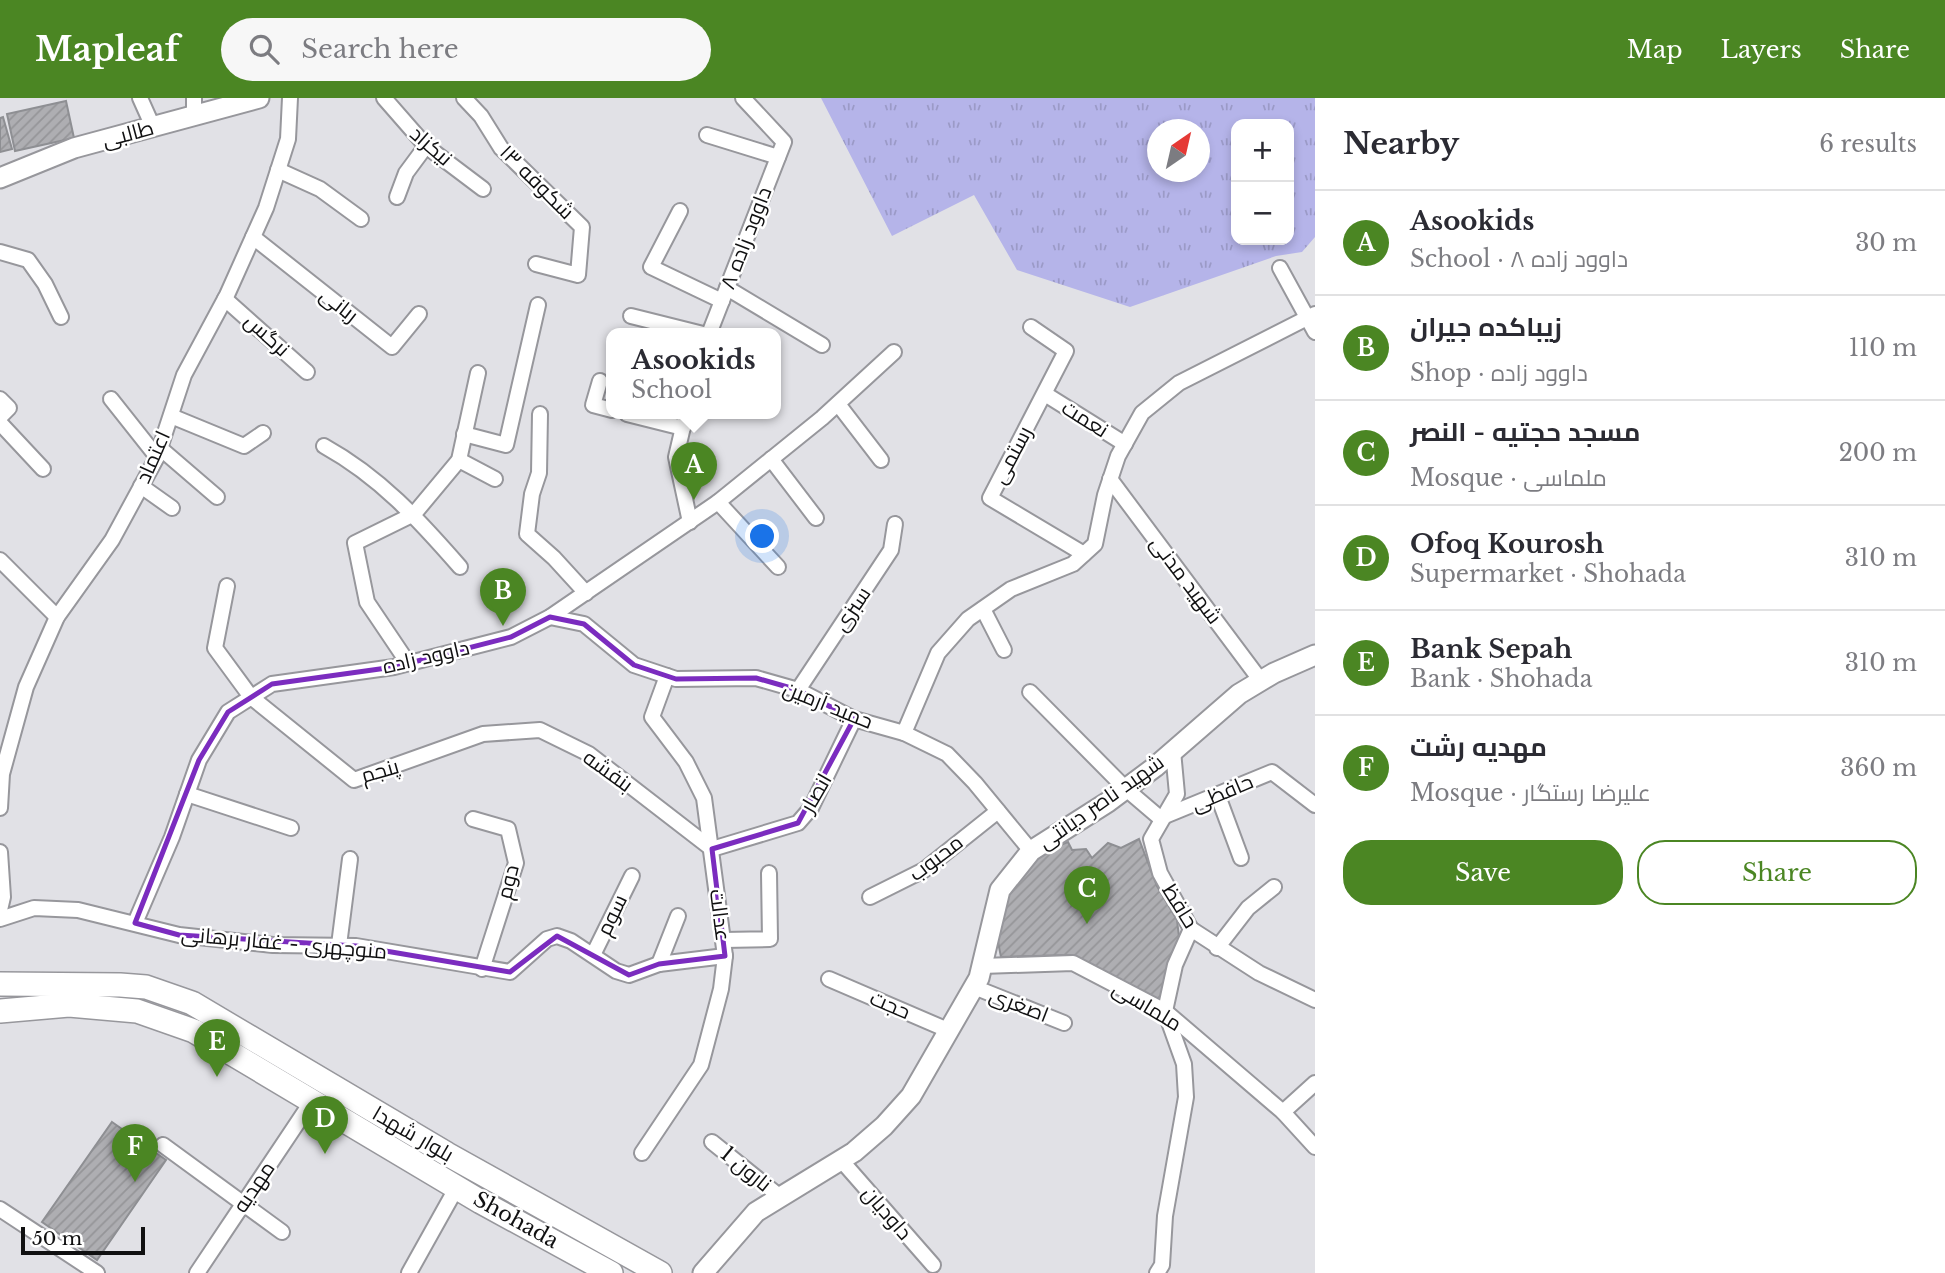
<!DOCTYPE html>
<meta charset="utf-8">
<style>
:root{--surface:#fff;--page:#f7f7f7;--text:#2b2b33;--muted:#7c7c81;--line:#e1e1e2;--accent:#4b8623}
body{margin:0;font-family:"Libre Baskerville",Cairo,serif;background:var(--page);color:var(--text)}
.controls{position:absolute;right:21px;top:21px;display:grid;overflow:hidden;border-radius:14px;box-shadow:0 4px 10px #0003}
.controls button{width:63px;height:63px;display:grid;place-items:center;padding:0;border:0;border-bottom:2px solid var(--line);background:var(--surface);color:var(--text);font:35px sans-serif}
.compass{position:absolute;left:1147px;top:21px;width:63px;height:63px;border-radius:50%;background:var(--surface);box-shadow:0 4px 10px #0003;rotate:34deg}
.scale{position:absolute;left:21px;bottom:18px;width:124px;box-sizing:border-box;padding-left:7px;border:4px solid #101011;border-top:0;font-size:19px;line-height:24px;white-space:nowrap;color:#101011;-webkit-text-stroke:5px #fff;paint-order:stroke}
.you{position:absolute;left:763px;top:439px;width:24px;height:24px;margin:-18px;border:5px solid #fff;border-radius:50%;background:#1a73e8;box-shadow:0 0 0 10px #1a73e833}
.badge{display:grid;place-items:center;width:46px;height:46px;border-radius:50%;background:var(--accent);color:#fff;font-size:23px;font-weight:700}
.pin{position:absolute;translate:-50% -58px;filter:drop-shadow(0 2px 4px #0008)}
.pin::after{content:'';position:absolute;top:37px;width:24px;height:21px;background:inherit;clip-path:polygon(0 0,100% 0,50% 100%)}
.popup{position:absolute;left:606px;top:230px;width:175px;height:91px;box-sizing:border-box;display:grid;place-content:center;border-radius:14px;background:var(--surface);filter:drop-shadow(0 2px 5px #0005);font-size:23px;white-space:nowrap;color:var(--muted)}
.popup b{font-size:26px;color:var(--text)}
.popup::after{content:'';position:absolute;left:50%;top:100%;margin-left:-14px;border:14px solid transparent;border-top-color:var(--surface)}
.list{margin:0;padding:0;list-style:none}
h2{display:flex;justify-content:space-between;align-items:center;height:91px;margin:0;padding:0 28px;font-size:30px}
h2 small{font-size:23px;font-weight:400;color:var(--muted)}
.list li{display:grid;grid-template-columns:46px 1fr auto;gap:21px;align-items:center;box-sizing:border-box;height:105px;padding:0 28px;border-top:2px solid var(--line)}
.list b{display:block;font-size:26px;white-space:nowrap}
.list p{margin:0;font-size:23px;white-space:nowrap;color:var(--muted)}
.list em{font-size:23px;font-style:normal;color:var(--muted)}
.actions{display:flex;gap:14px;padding:21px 28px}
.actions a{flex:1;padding:16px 0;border:2px solid var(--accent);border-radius:28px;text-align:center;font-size:24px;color:var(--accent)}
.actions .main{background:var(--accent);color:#fff}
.icon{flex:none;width:38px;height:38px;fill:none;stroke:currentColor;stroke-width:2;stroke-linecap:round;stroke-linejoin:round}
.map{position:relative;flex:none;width:1315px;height:1175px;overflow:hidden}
header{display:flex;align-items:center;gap:42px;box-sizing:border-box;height:98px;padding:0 35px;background:var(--accent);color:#fff}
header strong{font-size:33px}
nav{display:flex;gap:38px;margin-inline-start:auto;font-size:24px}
.search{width:490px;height:63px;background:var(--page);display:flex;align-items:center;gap:18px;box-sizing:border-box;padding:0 24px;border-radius:38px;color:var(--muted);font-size:26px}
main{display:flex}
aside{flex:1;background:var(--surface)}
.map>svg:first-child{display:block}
.grass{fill:url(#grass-tufts);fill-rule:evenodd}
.building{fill:url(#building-hatch);stroke:#8e8f93;stroke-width:2}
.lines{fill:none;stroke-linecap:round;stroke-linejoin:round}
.minor-casing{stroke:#97979c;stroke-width:18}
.secondary-casing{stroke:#97979c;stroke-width:23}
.primary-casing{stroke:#97979c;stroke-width:26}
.minor{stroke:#fff;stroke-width:14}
.secondary{stroke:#fff;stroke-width:19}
.primary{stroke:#fff;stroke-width:23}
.marked{fill:none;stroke:#7b2cbf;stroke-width:5;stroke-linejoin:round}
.labels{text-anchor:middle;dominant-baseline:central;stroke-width:5;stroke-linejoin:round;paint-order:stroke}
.street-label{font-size:21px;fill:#101011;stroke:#fff}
</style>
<header>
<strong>Mapleaf</strong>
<div class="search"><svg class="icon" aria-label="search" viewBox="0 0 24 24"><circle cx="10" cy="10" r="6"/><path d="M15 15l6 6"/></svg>Search here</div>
<nav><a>Map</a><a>Layers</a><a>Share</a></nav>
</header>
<main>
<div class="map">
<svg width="1315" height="1175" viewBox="0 0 1315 1175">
<defs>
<pattern id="grass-tufts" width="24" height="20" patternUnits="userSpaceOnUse" patternTransform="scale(1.75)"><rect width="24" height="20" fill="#b5b4e9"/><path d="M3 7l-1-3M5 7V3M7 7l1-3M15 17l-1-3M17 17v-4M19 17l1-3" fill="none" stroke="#9b9ac7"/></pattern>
<pattern id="building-hatch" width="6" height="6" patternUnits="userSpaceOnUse" patternTransform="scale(1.75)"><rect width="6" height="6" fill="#aeaeb2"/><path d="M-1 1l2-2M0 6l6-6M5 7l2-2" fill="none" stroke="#959598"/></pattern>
</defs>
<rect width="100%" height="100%" fill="#e1e1e6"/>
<path class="grass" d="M 821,0 L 1315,0 L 1315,139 L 1302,154 L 1276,158 L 1130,209 L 1017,172 L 974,97 L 892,138 ZM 1236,26 L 1289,26 L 1289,142 L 1236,142 ZM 1157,32 L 1199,32 L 1199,74 L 1157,74 Z"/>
<g class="building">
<polygon points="66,3 74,40 15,53 7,16"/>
<polygon points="3,19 12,51 0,54 0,20"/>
<polygon points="1139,741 1157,788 1177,822 1179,839 1164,903 1156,905 1071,857 1001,859 995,829 1003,795 1035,757 1068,744 1072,752 1086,751 1092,760 1108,745 1121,750"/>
<polygon points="112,1024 166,1062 97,1162 42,1124"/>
</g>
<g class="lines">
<defs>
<g id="minor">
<polyline points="140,0 153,29"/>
<polyline points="194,0 194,18"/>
<polyline points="384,0 426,48 483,91"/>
<polyline points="464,0 481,18 501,50 582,129 578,177 536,166"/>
<polyline points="707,37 778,59"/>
<polyline points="278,72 320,91 361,121"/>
<polyline points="397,99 406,75 426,48"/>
<polyline points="680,113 651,169 722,203"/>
<polyline points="253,139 392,249 419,216"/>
<polyline points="0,154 28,162 45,186 61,219"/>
<polyline points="1280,170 1315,234"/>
<polyline points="727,190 822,247"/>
<polyline points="225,201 307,274"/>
<polyline points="631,218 703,236"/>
<polyline points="1031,229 1066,253 990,400 1084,456"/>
<polyline points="709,236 784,44 743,0"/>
<polyline points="600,283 593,307 612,312"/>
<polyline points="1045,296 1125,346"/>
<polyline points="0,301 9,310 0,319"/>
<polyline points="111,301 157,359"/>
<polyline points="838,306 881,362"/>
<polyline points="540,316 539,375 532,396 527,436 554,460 586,495"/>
<polyline points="627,316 683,330"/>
<polyline points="686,316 676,359 690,424"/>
<polyline points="171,318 244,348 263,335"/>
<polyline points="0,325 43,371"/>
<polyline points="464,336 506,347 538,207"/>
<path d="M 324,348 C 380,379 419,422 460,469"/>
<polyline points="160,350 217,399"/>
<polyline points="771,361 816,420"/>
<polyline points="459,362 495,381"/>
<polyline points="1110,381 1261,583"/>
<polyline points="141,388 172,410"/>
<polyline points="718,404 778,469"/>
<polyline points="0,462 57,519"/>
<polyline points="227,488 215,550 251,599 354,682 483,636 540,632 589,656 712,751 798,725 811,710 854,621"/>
<polyline points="983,511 1004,552"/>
<polyline points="550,519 584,526 634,567 676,581 756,580 798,592 854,621 904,635 947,656 975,685 1031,753"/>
<polyline points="408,565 367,504 355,445 414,416 459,362 478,275"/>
<polyline points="798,592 891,452 895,426"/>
<polyline points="1030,594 1126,691 1160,720 1272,674 1315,707"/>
<polyline points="904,635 938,555 968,521 1011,491 1073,466 1095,446 1105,397 1118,358 1142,315 1179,285 1315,216"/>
<polyline points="1173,653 1177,696 1151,741 1160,775 1191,831 1259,875 1315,902"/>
<polyline points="187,696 291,730"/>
<polyline points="1218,698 1241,760"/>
<polyline points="0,710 2,676 26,589 57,519 112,442 157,359 184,277 227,197 266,110 288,41 290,0"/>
<polyline points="473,721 508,731 516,765 482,871"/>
<polyline points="0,754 3,799 0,812"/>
<polyline points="870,799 924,772 998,713"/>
<polyline points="0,821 34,810 78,812 179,837 273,847 356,848 510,874 547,841 557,838 571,843 616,873 629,877 659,866 725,858"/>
<polyline points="135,825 172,739 199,662 228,614 272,586 394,569 511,539 550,519 718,404 822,320 894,254"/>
<polyline points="724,842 770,841 769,775"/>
<polyline points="339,847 350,761"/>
<polyline points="1217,850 1248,810 1274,789"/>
<polyline points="593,857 632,778"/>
<polyline points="659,866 678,818"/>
<polyline points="982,868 1073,865 1165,913 1283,1014 1315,1049"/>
<polyline points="829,881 950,933"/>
<polyline points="974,889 1064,925"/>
<polyline points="1283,1014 1315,985"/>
<polyline points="712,1044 779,1098"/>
<polyline points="163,1047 282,1134"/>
<polyline points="642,1055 701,967 721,891 725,858 704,700 686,664 652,619 667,578"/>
<polyline points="841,1062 933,1167"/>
<polyline points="0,1111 97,1175"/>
<polyline points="197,1175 312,1003"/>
<polyline points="409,1175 457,1089"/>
<polyline points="1157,1175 1162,1167 1165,1118 1186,999 1184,966 1165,913 1175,867 1191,831"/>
</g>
<g id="secondary">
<polyline points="0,80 74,50 259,0"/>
<polyline points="703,1175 756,1114 854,1054 884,1028 911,998 979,880 1000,792 1031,753 1108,704 1155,669 1239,596 1274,575 1315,557"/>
</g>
<g id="primary">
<polyline points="0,886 120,887 146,889 192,905 447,1056 660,1175"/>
<polyline points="0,913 69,907 137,913 194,933 481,1104 611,1175"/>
</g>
</defs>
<use href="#minor" class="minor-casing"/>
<use href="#secondary" class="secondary-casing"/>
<use href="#primary" class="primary-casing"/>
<use href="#minor" class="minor"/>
<use href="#secondary" class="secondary"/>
<use href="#primary" class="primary"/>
</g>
<path class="marked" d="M 550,519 L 584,526 L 634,567 L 676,581 L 756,580 L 798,592 L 854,621 L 798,725 L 712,751 L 725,858 L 659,866 L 629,877 L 557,838 L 510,874 L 356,848 L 179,837 L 135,825 L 199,662 L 228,614 L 272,586 L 394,569 L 511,539 Z"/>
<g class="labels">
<g class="street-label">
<text transform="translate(128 36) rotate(-15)">طالبی</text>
<text transform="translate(431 48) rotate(41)">نیکزاد</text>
<text transform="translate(537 84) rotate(45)">شکوفه ۱۳</text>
<text transform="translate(746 140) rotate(-69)">داوود زاده ۸</text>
<text transform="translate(339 207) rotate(38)">ربانی</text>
<text transform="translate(267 237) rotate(42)">نرگس</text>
<text transform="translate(1085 321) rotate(32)">نعمت</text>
<text transform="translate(1012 357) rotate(-62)">رستمی</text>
<text transform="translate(153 359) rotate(-66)">اعتماد</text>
<text transform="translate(1186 482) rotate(53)">شهید مدنی</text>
<text transform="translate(852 511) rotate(-56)">سبزی</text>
<text transform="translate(426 559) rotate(-13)">داوود زاده</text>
<text transform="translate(828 607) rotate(22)">حمید آرمین</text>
<text transform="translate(380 673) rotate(-16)">پنجم</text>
<text transform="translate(608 673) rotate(36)">بنفشه</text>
<text transform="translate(816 695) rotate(-60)">انصار</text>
<text transform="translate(1222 695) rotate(-23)">حافظی</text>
<text transform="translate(1101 704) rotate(-35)">شهید ناصر دیانتی</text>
<text transform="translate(936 760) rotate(-37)">محبوب</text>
<text transform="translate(508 784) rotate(-76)">دوم</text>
<text transform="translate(1180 808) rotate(58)">حافظ</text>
<text transform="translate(612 817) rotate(-64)">سوم</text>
<text transform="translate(720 817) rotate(83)">عدالت</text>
<text transform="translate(284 845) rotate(5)">منوچهری - غفار برهانی</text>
<text transform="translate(890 907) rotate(23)">حجت</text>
<text transform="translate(1019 907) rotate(21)">اصغری</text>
<text transform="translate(1147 908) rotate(31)">ملماسی</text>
<text transform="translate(413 1036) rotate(30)">بلوار شهدا</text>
<text transform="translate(746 1071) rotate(39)">نارون 1</text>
<text transform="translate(254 1089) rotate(-56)">مهدیه</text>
<text transform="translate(887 1115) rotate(49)">داودیان</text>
<text transform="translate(516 1122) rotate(29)">Shohada</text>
</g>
</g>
</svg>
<div class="controls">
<button>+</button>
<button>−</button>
</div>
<svg class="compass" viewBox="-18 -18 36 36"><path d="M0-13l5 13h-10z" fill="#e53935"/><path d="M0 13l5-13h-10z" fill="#7c7c81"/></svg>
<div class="scale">50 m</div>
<div class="you"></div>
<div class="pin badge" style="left:694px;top:402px">A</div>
<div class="popup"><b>Asookids</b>School</div>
<div class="pin badge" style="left:503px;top:528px">B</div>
<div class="pin badge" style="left:1087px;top:826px">C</div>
<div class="pin badge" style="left:325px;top:1056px">D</div>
<div class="pin badge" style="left:217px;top:979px">E</div>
<div class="pin badge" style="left:135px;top:1084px">F</div>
</div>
<aside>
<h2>Nearby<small>6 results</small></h2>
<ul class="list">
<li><span class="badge">A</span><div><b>Asookids</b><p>School · داوود زاده ۸</p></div><em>30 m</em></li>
<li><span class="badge">B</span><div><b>زیباکده جیران</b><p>Shop · داوود زاده</p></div><em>110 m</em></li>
<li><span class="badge">C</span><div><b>مسجد حجتیه - النصر</b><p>Mosque · ملماسی</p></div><em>200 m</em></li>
<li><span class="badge">D</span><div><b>Ofoq Kourosh</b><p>Supermarket · Shohada</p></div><em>310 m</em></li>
<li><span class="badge">E</span><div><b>Bank Sepah</b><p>Bank · Shohada</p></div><em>310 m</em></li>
<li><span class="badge">F</span><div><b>مهدیه رشت</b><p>Mosque · علیرضا رستگار</p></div><em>360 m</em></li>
</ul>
<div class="actions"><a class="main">Save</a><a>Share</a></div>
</aside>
</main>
